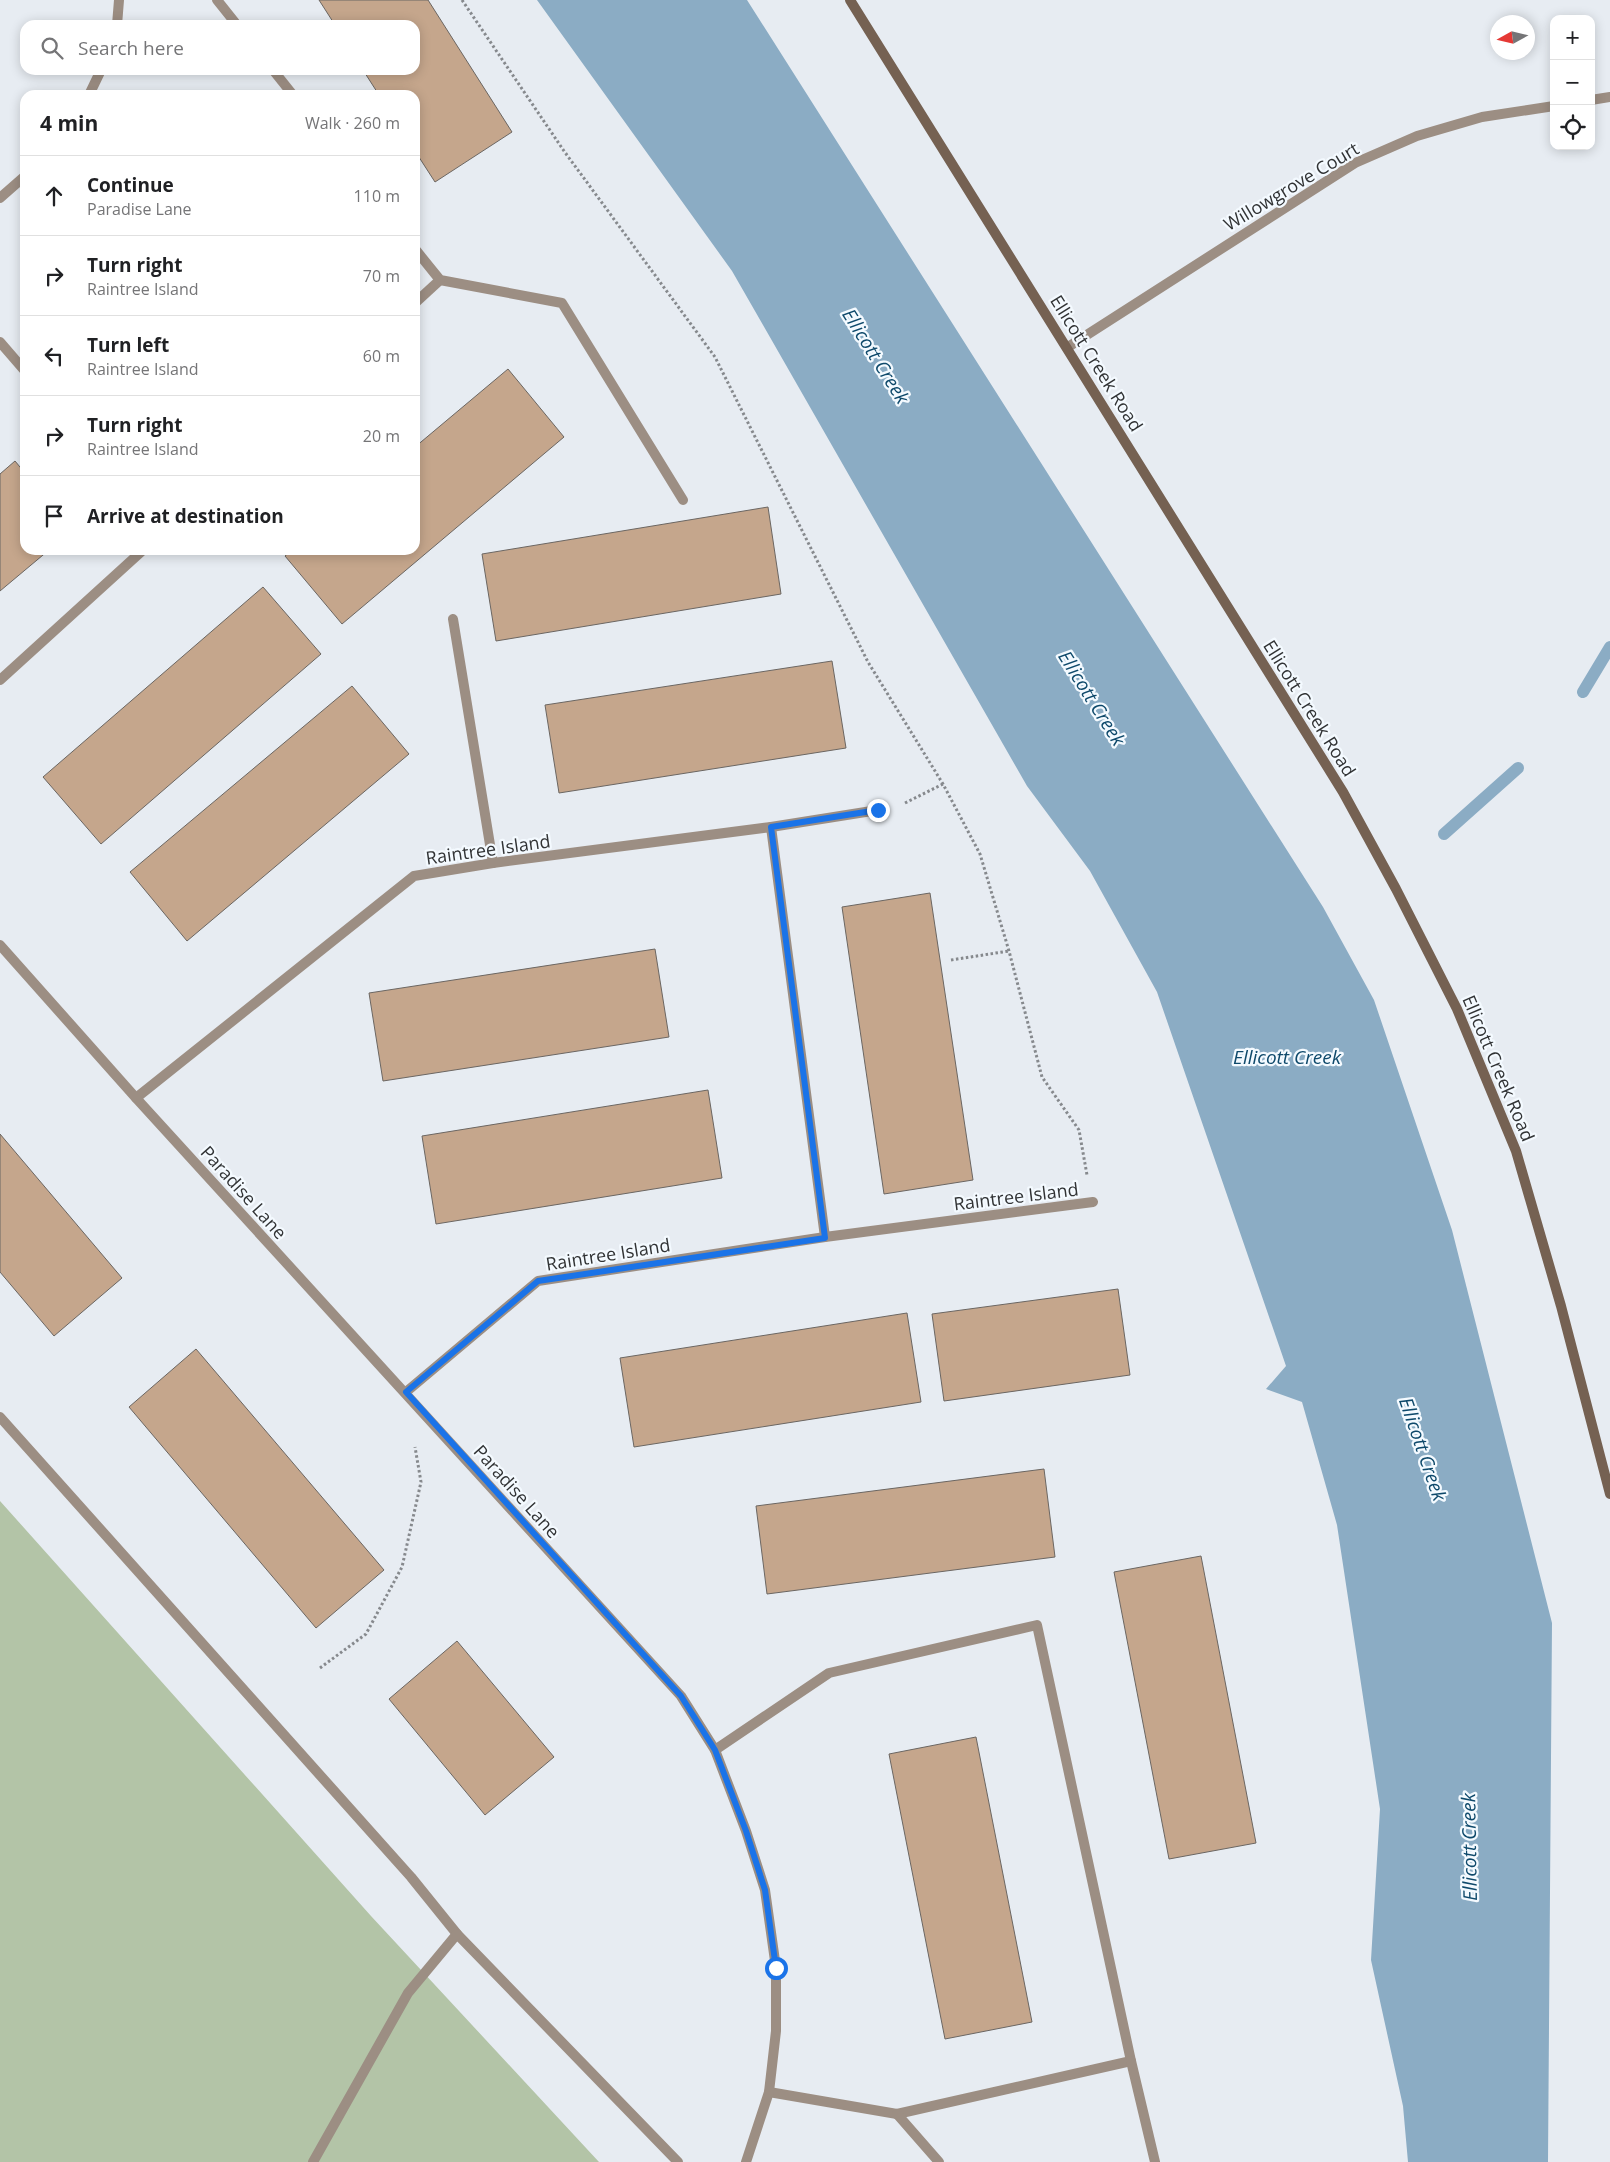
<!DOCTYPE html>
<meta charset="utf-8">
<style>
:root{--surface:#fff;--page:#f2f2f2;--text:#202124;--muted:#757577;--line:#e0e0e0}
body{margin:0;font-family:"Open Sans",sans-serif;background:var(--page);color:var(--text)}
.controls{position:absolute;right:15px;top:15px;display:grid;overflow:hidden;border-radius:10px;box-shadow:0 2px 12px #0003}
.controls button{width:45px;height:45px;display:grid;place-items:center;padding:0;border:0;border-bottom:1px solid var(--line);background:var(--surface);color:var(--text);font:25px sans-serif}
.compass{position:absolute;left:1490px;top:15px;width:45px;height:45px;border-radius:50%;background:var(--surface);box-shadow:0 2px 12px #0003;rotate:262deg}
.stop{position:absolute;width:15px;height:15px;margin:-11px;border:4px solid #1a73e8;border-radius:50%;background:#fff}
.stop.end{background:#1a73e8;border-color:#fff;box-shadow:0 1px 5px #0008}
.list{margin:0;padding:0;list-style:none}
h2{display:flex;justify-content:space-between;align-items:center;height:65px;margin:0;padding:0 20px;font-size:21px}
h2 small{font-size:16px;font-weight:400;color:var(--muted)}
.list li{display:grid;grid-template-columns:32px 1fr auto;gap:15px;align-items:center;box-sizing:border-box;height:80px;padding:0 20px;border-top:1px solid var(--line)}
.list b{display:block;font-size:19px;white-space:nowrap}
.list p{margin:0;font-size:16px;white-space:nowrap;color:var(--muted)}
.list em{font-size:16px;font-style:normal;color:var(--muted)}
.icon{flex:none;width:28px;height:28px;fill:none;stroke:currentColor;stroke-width:2;stroke-linecap:round;stroke-linejoin:round}
.map{position:relative;flex:none;width:1610px;height:2162px;overflow:hidden}
.search{position:absolute;background:var(--surface);box-shadow:0 2px 12px #0003;left:20px;top:20px;width:400px;height:55px;display:flex;align-items:center;gap:12px;box-sizing:border-box;padding:0 18px;border-radius:15px;color:var(--muted);font-size:19px}
.panel{position:absolute;background:var(--surface);box-shadow:0 2px 12px #0003;left:20px;top:90px;width:400px;height:465px;border-radius:15px}
.map>svg:first-child{display:block}
.green{fill:#b3c4a7}
.water{fill:#8bacc4}
.lines{fill:none;stroke-linecap:round;stroke-linejoin:round}
.stream{stroke:#8bacc4;stroke-width:12}
.building{fill:#c5a68c;stroke:#6b6662}
.path{stroke:#86898d;stroke-width:3;stroke-dasharray:2.5 2.5;stroke-linecap:butt}
.lane{stroke:#9c8e83;stroke-width:10}
.street{stroke:#9c8e83;stroke-width:10}
.secondary{stroke:#756152;stroke-width:10}
.route{stroke:#1a73e8;stroke-width:6}
.labels{text-anchor:middle;dominant-baseline:central;stroke-width:4.5;stroke-linejoin:round;paint-order:stroke}
.street-label{font-size:18px;fill:#313335;stroke:#f4faff}
.water-label{font-size:19px;font-style:italic;fill:#0e496b;stroke:#f4faff}
</style>
<div class="map">
<svg width="1610" height="2162" viewBox="0 0 1610 2162">
<rect width="100%" height="100%" fill="#e7ecf2"/>
<polygon class="green" points="0,1501 371,1916 599,2162 0,2162"/>
<polygon class="water" points="537,0 747,0 1323,907 1374,1000 1452,1230 1552,1623 1548,2162 1408,2162 1403,2106 1371,1960 1380,1809 1337,1525 1302,1402 1266,1389 1286,1366 1157,992 1090,871 1027,786 732,271"/>
<g class="lines">
<g class="stream">
<polyline points="1583,692 1610,647"/>
<polyline points="1444,834 1518,768"/>
</g>
</g>
<g class="building">
<polygon points="319,0 428,0 512,132 435,182 415,151 415,95 379,95 363,70 415,70 415,25 335,25"/>
<polygon points="508,369 564,437 342,624 285,556 292,550 415,550 415,447"/>
<polygon points="15,461 25,473 25,550 49,550 0,591 0,474"/>
<polygon points="768,507 781,594 496,641 482,554"/>
<polygon points="263,587 321,654 101,844 43,777"/>
<polygon points="832,661 846,748 559,793 545,705"/>
<polygon points="352,686 409,754 187,941 130,872"/>
<polygon points="930,893 973,1180 884,1194 842,907"/>
<polygon points="655,949 669,1037 383,1081 369,993"/>
<polygon points="708,1090 722,1178 436,1224 422,1136"/>
<polygon points="0,1134 122,1278 54,1336 0,1272"/>
<polygon points="1118,1289 1130,1375 944,1401 932,1314"/>
<polygon points="907,1313 921,1402 634,1447 620,1358"/>
<polygon points="196,1349 384,1570 316,1628 129,1407"/>
<polygon points="1044,1469 1055,1557 767,1594 756,1506"/>
<polygon points="1201,1556 1256,1843 1169,1859 1114,1572"/>
<polygon points="457,1641 554,1757 485,1815 389,1699"/>
<polygon points="976,1737 1032,2022 945,2039 889,1754"/>
</g>
<g class="lines">
<g class="path">
<polyline points="462,0 564,151 715,357 868,662 943,784 980,854 1009,951 1042,1077 1079,1130 1087,1175"/>
<polyline points="905,803 943,784"/>
<polyline points="951,960 1009,951"/>
<polyline points="320,1668 366,1634 402,1567 421,1482 415,1447"/>
</g>
<g class="lane">
<polyline points="217,0 237,25"/>
<polyline points="273,70 293,95"/>
<polyline points="415,249 440,280 562,303 683,500"/>
<polyline points="415,303 440,280"/>
<polyline points="0,342 25,371"/>
<polyline points="453,619 493,863"/>
<polyline points="0,680 143,550"/>
<polyline points="771,827 878,810"/>
<polyline points="136,1098 414,876 493,863 771,827 825,1237"/>
<polyline points="406,1392 538,1281 825,1237 1093,1202"/>
<polyline points="0,1417 411,1877 457,1934"/>
<polyline points="715,1750 829,1673 1037,1625 1131,2061 897,2114 769,2092"/>
<polyline points="1131,2061 1155,2162"/>
<polyline points="897,2114 939,2162"/>
<polyline points="313,2162 408,1993 457,1934 678,2162"/>
</g>
<g class="street">
<polyline points="117,25 119,0"/>
<polyline points="89,95 101,70"/>
<polyline points="1591,100 1610,97"/>
<polyline points="0,198 25,176"/>
<polyline points="1068,347 1355,163 1417,136 1482,117 1554,106"/>
<polyline points="0,945 136,1098 681,1696 715,1750 746,1831 765,1890 776,1968 776,2031 769,2092 746,2162"/>
</g>
<polyline class="secondary" points="850,0 1343,792 1396,889 1457,1009 1516,1151 1561,1306 1610,1494"/>
</g>
<g class="lines">
<polyline class="route" points="776,1968 765,1890 746,1831 715,1750 681,1696 406,1392 538,1281 825,1238 771,827 878,810"/>
</g>
<g class="labels">
<g class="street-label">
<text transform="translate(1291 186) rotate(-31)">Willowgrove Court</text>
<text transform="translate(1097 363) rotate(58)">Ellicott Creek Road</text>
<text transform="translate(1310 708) rotate(58)">Ellicott Creek Road</text>
<text transform="translate(488 849) rotate(-8)">Raintree Island</text>
<text transform="translate(1499 1068) rotate(67)">Ellicott Creek Road</text>
<text transform="translate(244 1192) rotate(48)">Paradise Lane</text>
<text transform="translate(1016 1196) rotate(-7)">Raintree Island</text>
<text transform="translate(608 1254) rotate(-9)">Raintree Island</text>
<text transform="translate(517 1491) rotate(48)">Paradise Lane</text>
</g>
<g class="water-label">
<text transform="translate(876 356) rotate(58)">Ellicott Creek</text>
<text transform="translate(1092 698) rotate(58)">Ellicott Creek</text>
<text x="1287" y="1057">Ellicott Creek</text>
<text transform="translate(1423 1449) rotate(71)">Ellicott Creek</text>
<text transform="translate(1469 1847) rotate(-91)">Ellicott Creek</text>
</g>
</g>
</svg>
<div class="controls">
<button>+</button>
<button>−</button>
<button><svg class="icon" aria-label="locate" viewBox="0 0 24 24"><circle cx="12" cy="12" r="6"/><path d="M12 2v4M12 18v4M2 12h4M18 12h4"/></svg></button>
</div>
<svg class="compass" viewBox="-18 -18 36 36"><path d="M0-13l5 13h-10z" fill="#e53935"/><path d="M0 13l5-13h-10z" fill="#757577"/></svg>
<div class="stop" style="left:776px;top:1968px"></div>
<div class="stop end" style="left:878px;top:810px"></div>
<div class="search"><svg class="icon" aria-label="search" viewBox="0 0 24 24"><circle cx="10" cy="10" r="6"/><path d="M15 15l6 6"/></svg>Search here</div>
<section class="panel">
<h2>4 min<small>Walk · 260 m</small></h2>
<ul class="list">
<li><svg class="icon" aria-label="ahead" viewBox="0 0 24 24"><path d="M12 20V5M6 11l6-6 6 6"/></svg><div><b>Continue</b><p>Paradise Lane</p></div><em>110 m</em></li>
<li><svg class="icon" aria-label="right" viewBox="0 0 24 24"><path d="M7 20v-9h11M14 6l5 5-5 5"/></svg><div><b>Turn right</b><p>Raintree Island</p></div><em>70 m</em></li>
<li><svg class="icon" aria-label="left" viewBox="0 0 24 24"><path d="M17 20v-9H6M10 6l-5 5 5 5"/></svg><div><b>Turn left</b><p>Raintree Island</p></div><em>60 m</em></li>
<li><svg class="icon" aria-label="right" viewBox="0 0 24 24"><path d="M7 20v-9h11M14 6l5 5-5 5"/></svg><div><b>Turn right</b><p>Raintree Island</p></div><em>20 m</em></li>
<li><svg class="icon" aria-label="arrive" viewBox="0 0 24 24"><path d="M6 21V4h12l-3 4 3 4H6"/></svg><div><b>Arrive at destination</b></div></li>
</ul>
</section>
</div>
